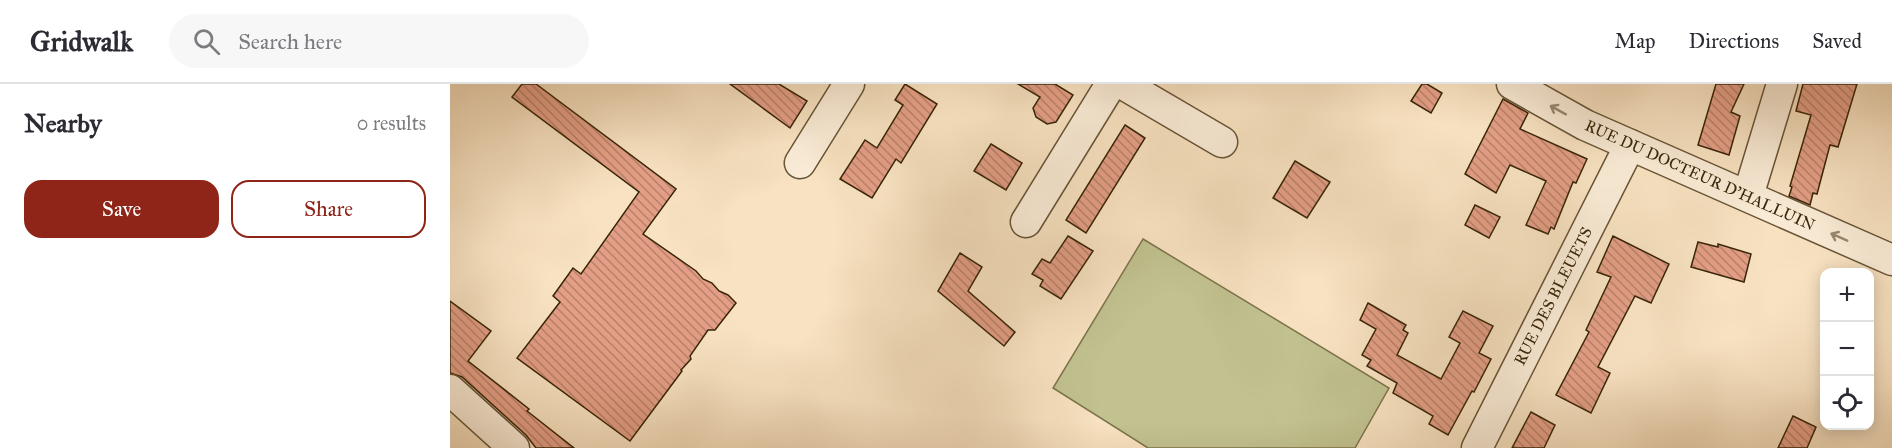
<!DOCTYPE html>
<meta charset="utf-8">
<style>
:root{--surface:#fff;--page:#f7f7f7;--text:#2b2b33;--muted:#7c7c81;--line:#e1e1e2;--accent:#8f2418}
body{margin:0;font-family:"IM FELL Great Primer",serif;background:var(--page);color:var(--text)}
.controls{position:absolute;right:18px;bottom:18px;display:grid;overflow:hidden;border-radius:12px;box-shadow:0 3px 15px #0003}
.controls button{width:54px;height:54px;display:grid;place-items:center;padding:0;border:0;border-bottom:2px solid var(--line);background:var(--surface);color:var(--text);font:30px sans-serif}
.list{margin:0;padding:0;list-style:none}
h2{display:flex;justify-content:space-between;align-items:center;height:78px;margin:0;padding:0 24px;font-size:26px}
h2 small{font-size:20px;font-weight:400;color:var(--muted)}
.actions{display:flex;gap:12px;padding:18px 24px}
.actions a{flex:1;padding:14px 0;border:2px solid var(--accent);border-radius:18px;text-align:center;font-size:21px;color:var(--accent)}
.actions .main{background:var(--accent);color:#fff}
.icon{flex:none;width:33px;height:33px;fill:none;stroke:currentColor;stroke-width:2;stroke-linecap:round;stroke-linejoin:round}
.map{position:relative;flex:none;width:1442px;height:364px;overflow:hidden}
header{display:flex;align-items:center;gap:36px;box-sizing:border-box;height:84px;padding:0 30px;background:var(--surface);border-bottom:2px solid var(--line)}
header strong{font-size:28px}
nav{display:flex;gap:33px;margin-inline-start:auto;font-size:21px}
.search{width:420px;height:54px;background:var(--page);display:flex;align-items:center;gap:15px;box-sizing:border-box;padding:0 21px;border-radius:33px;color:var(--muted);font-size:22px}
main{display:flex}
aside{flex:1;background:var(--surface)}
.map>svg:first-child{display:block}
.pitch{fill:#c1c290;stroke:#7c744c;stroke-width:1.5}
.building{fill:url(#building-back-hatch);stroke:#382508;stroke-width:1.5}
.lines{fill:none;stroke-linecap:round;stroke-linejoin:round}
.minor-casing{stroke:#685436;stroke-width:33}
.minor{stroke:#faecd7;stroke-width:30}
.oneway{stroke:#998870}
.labels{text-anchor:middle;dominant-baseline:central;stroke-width:5;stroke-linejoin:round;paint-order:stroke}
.street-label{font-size:16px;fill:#382508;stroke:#faecd7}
</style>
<header>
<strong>Gridwalk</strong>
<div class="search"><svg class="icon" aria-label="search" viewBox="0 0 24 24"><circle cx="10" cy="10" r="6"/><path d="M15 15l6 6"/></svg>Search here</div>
<nav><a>Map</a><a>Directions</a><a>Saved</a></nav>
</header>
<main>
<aside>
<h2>Nearby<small>0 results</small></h2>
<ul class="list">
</ul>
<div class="actions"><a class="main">Save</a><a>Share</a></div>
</aside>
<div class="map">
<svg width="1442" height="364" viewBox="0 0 1442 364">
<defs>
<pattern id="building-back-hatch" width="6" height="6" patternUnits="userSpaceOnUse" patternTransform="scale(1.5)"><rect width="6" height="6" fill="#e39e85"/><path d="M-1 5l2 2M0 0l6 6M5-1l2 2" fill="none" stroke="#b9816b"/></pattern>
</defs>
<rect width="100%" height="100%" fill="#f8e2c1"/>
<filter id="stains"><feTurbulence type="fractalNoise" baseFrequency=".00333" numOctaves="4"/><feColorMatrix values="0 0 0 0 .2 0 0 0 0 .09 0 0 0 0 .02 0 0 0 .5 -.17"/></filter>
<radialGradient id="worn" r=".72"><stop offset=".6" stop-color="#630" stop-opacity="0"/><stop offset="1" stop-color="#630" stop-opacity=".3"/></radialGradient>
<polygon class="pitch" points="693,155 939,304 905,364 698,364 603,304"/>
<g class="building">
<polygon points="72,0 86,0 226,105 193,150 246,187 253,195 262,199 269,207 278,211 286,219 265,246 258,246 240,272 241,275 231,286 232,287 180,357 67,274 110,218 103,212 123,184 131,190 189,108 62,13"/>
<polygon points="280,0 329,0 357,17 340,44"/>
<polygon points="455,0 487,20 451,79 446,75 422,114 390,95 415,56 427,64 453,21 445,16"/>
<polygon points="568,0 605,0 623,11 606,38 597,40 586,33 583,24 590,13"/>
<polygon points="972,0 977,0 992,9 981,29 961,17"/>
<polygon points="1266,0 1294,0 1281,28 1290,32 1279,71 1248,61"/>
<polygon points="1353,0 1407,0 1388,63 1380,61 1367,110 1363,109 1360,121 1339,112 1342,103 1340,102 1361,31 1346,27"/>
<polygon points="1053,15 1078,29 1070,45 1137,75 1126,99 1123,98 1104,145 1101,143 1098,150 1076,141 1096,97 1060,81 1046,109 1015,90"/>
<polygon points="675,41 695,54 636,149 616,136"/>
<polygon points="541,60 572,79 556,106 524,87"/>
<polygon points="845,77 880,98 857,134 823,114"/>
<polygon points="1025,121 1050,133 1039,154 1015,141"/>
<polygon points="618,152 643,167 611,215 590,202 593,196 582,190 592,175 600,179"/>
<polygon points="1163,152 1219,180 1201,219 1185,212 1148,283 1160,289 1141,329 1106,311 1139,248 1136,246 1161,193 1147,188"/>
<polygon points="1248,158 1268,163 1268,160 1301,170 1294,198 1241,183"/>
<polygon points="510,169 532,183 518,207 565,248 554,262 488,207"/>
<polygon points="0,217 41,247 18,277 79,325 77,327 124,364 86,364 76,351 12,293 0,289"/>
<polygon points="918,219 956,241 953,246 958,249 947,271 991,295 1010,259 999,253 1013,227 1043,242 1029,269 1041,275 1024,308 1022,307 998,351 979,340 983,332 943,309 947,299 917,282 921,276 912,271 926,245 910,236"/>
<polygon points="1081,328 1105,341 1094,364 1062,364"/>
<polygon points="1343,332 1366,343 1357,364 1328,364"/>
</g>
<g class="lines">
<defs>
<g id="minor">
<polyline points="673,0 772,58"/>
<polyline points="1062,0 1135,41 1442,176"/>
<polyline points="350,79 399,0"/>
<polyline points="1298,112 1332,0"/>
<polyline points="576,138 661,0"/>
<polyline points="0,306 64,364"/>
<polyline points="1027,364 1180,61"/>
</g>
</defs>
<use href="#minor" class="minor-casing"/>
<use href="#minor" class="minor"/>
</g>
<defs><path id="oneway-shaft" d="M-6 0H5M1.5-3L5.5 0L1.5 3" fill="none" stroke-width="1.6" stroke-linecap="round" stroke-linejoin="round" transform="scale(1.5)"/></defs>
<g class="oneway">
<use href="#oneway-shaft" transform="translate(1108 26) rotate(-151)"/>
<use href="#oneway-shaft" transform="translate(1389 153) rotate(-156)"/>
</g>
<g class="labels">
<g class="street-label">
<text transform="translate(1250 91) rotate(24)">RUE DU DOCTEUR D'HALLUIN</text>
<text transform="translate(1103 212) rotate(-63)">RUE DES BLEUETS</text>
</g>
</g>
<rect width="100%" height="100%" filter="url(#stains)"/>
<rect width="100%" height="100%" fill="url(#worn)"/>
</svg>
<div class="controls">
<button>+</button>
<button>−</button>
<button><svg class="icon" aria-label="locate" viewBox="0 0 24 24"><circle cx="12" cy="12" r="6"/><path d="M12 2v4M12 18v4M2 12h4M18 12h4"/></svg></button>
</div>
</div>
</main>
